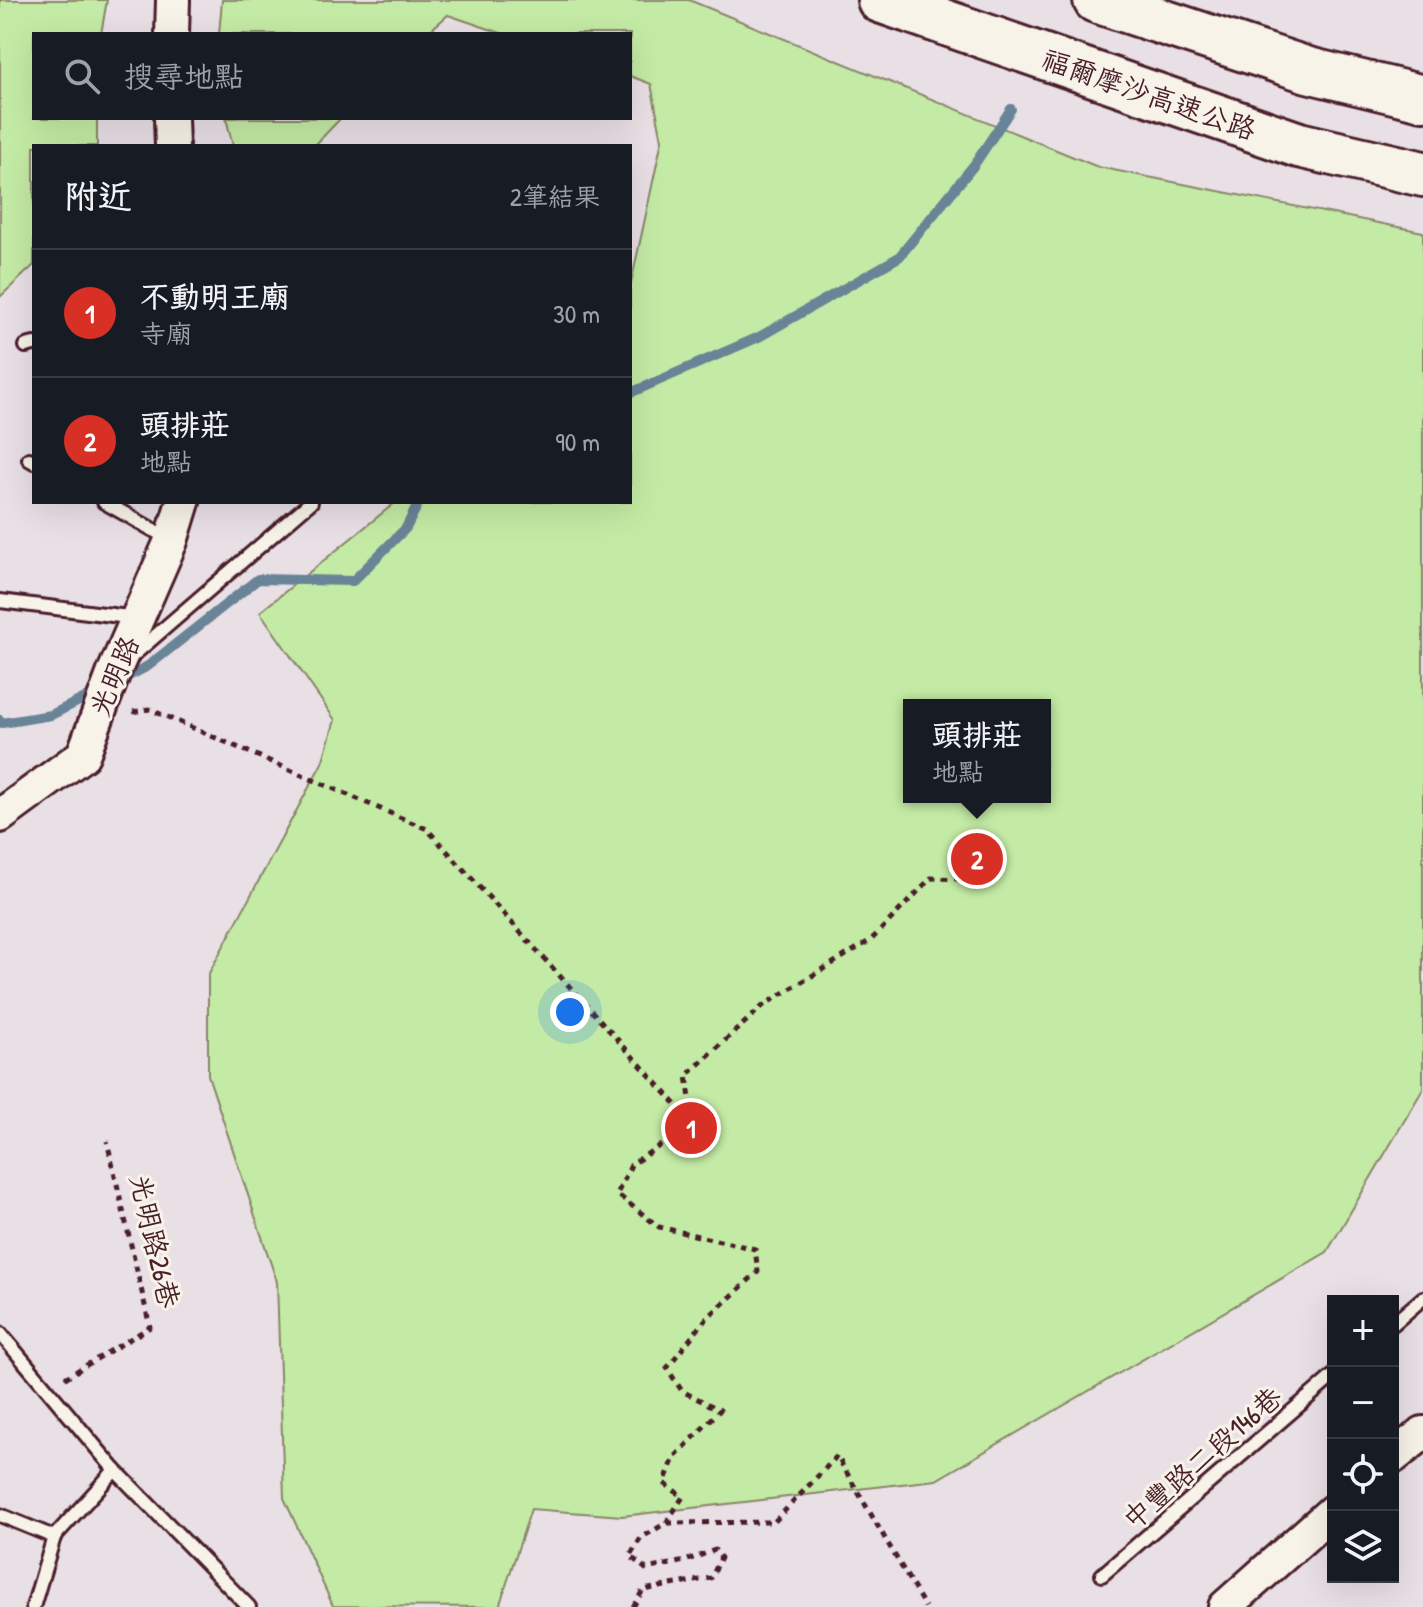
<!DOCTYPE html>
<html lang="zh-TW">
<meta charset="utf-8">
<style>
:root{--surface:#171b24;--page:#20242c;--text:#f1f3f6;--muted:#9ea1a6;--line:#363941;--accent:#d93025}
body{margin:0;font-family:"Patrick Hand","LXGW WenKai TC",sans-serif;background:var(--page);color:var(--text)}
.controls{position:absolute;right:24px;bottom:24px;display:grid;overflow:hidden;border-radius:0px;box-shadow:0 8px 32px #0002}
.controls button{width:72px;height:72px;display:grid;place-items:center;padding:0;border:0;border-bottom:2px solid var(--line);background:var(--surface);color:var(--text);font:40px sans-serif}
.you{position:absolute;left:570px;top:1012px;width:28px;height:28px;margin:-20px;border:6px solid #fff;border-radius:50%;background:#1a73e8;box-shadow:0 0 0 12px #1a73e833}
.badge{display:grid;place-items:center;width:52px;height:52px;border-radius:50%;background:var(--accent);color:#fff;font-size:26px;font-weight:700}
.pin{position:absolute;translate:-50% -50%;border:4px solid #fff;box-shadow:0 2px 8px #0006}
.popup{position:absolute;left:903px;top:699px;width:148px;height:104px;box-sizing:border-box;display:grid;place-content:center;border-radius:0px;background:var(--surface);filter:drop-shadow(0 2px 6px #0005);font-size:26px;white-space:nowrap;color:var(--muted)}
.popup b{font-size:30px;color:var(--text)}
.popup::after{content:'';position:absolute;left:50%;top:100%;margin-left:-16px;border:16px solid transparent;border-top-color:var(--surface)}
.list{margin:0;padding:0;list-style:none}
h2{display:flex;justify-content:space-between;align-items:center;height:104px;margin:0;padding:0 32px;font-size:34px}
h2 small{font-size:26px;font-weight:400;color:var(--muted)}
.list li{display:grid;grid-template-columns:52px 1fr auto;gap:24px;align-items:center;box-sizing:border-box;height:128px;padding:0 32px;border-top:2px solid var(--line)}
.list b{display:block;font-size:30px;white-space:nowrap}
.list p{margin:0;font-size:26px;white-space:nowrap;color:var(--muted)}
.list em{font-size:26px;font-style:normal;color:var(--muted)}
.icon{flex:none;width:44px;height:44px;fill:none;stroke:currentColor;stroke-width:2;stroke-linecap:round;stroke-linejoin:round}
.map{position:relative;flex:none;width:1423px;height:1607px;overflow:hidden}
.search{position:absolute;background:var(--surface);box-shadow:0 8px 32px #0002;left:32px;top:32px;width:600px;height:88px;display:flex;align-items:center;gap:20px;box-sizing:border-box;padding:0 28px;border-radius:0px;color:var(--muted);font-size:30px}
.panel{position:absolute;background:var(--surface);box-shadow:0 8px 32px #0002;left:32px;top:144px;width:600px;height:360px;border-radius:0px}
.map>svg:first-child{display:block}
.green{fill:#c4eba5;stroke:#878568;stroke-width:2;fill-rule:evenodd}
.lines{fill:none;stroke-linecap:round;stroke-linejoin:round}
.stream{stroke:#698397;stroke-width:10}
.service-casing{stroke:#4a1f2b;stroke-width:18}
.tertiary-casing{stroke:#4a1f2b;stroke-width:38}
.motorway-casing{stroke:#4a1f2b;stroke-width:50}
.path{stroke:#4a1f2b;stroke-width:5;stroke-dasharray:6 6;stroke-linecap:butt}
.service{stroke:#f7f3e8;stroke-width:12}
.tertiary{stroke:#f7f3e8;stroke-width:32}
.motorway{stroke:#f7f3e8;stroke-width:44}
.labels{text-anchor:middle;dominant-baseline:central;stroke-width:6;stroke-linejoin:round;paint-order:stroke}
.street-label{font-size:28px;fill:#4a1f2b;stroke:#f7f3e8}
</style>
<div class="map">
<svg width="1423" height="1607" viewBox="0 0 1423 1607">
<rect width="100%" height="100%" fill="#e9e0e6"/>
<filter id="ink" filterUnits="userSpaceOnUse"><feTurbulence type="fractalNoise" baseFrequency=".0125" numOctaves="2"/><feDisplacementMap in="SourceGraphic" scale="16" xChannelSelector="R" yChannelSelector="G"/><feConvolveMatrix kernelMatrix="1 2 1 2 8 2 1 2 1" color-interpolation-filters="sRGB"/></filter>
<g filter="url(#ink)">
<g class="green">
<polygon points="0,0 107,0 101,34 34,34 34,118 97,118 97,146 34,146 34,265 0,297"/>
<path d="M 222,0 L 689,0 L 1098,167 L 1423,232 L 1423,1089 L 1327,1252 L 936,1480 L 622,1516 L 531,1509 L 499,1607 L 333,1606 L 284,1498 L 277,1282 L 208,1075 L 208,975 L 322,763 L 335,720 L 260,612 L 396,502 L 630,502 L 630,288 L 662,140 L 651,84 L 630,76 L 630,34 L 504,34 L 448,15 L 426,34 L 219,34 ZM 909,705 L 1045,705 L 1045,797 L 909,797 Z"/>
<polygon points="226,118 341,118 314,146 233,146"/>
</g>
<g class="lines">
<g class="stream">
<polyline points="630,393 759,337 899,257 974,165 1011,109"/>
<polyline points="121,680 148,666 258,579 353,581 406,528 419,502"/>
<polyline points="0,720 2,723 51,715 99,691"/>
</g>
<defs>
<g id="service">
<polyline points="26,346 34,344"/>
<polyline points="29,459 34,462"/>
<polyline points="104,502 171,540"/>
<polyline points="0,601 136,618"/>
<polyline points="131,657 311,502"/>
<polyline points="1393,1324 1423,1298"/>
<polyline points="0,1333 115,1470 249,1607"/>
<polyline points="0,1515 54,1537"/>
<polyline points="1102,1575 1333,1376"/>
<polyline points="33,1607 54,1537 115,1470"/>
</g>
<g id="tertiary">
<polyline points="172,34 173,0"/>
<polyline points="171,118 172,146"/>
<polyline points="0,816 83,755 114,672 171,541 183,502"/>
<polyline points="1393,1457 1423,1433"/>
<polyline points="1225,1607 1333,1511"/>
</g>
<g id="motorway">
<polyline points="880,0 1299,145 1423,174"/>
<polyline points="1096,0 1308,70 1423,98"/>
</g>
</defs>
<use href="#service" class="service-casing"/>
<use href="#tertiary" class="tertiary-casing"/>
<use href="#motorway" class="motorway-casing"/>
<g class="path">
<polyline points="133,712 149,709 427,829 692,1122"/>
<polyline points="65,1378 150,1327 107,1141"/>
<polyline points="667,1523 774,1522 837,1456 925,1607"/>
<polyline points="633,1607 643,1590 711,1578 721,1558 715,1550 685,1561 646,1569 630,1556 641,1538 666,1523 683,1497 664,1483 674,1458 720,1410 682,1391 667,1368 706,1319 758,1272 755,1249 659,1227 617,1194 631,1165 693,1123 687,1075 764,1005 871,940 931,878 962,879 977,859"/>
</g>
<use href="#service" class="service"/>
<use href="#tertiary" class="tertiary"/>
<use href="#motorway" class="motorway"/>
</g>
</g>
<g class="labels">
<g class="street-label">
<text transform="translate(1149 94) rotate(19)">福爾摩沙高速公路</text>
<text transform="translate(114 676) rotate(-67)">光明路</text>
<text transform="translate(155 1241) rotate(77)">光明路26巷</text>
<text transform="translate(1202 1458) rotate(-41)">中豐路二段146巷</text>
</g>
</g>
</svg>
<div class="controls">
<button>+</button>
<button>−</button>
<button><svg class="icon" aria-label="locate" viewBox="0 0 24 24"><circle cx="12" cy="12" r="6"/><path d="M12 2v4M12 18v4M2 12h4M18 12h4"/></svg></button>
<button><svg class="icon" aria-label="layers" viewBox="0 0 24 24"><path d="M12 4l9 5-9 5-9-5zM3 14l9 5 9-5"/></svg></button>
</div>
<div class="you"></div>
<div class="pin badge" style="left:691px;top:1128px">1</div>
<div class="pin badge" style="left:977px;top:859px">2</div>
<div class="popup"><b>頭排莊</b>地點</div>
<div class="search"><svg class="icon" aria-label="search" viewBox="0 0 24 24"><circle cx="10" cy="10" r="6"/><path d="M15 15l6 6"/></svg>搜尋地點</div>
<section class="panel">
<h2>附近<small>2筆結果</small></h2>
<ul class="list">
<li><span class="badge">1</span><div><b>不動明王廟</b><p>寺廟</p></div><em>30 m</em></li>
<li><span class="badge">2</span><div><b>頭排莊</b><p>地點</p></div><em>90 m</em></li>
</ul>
</section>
</div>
